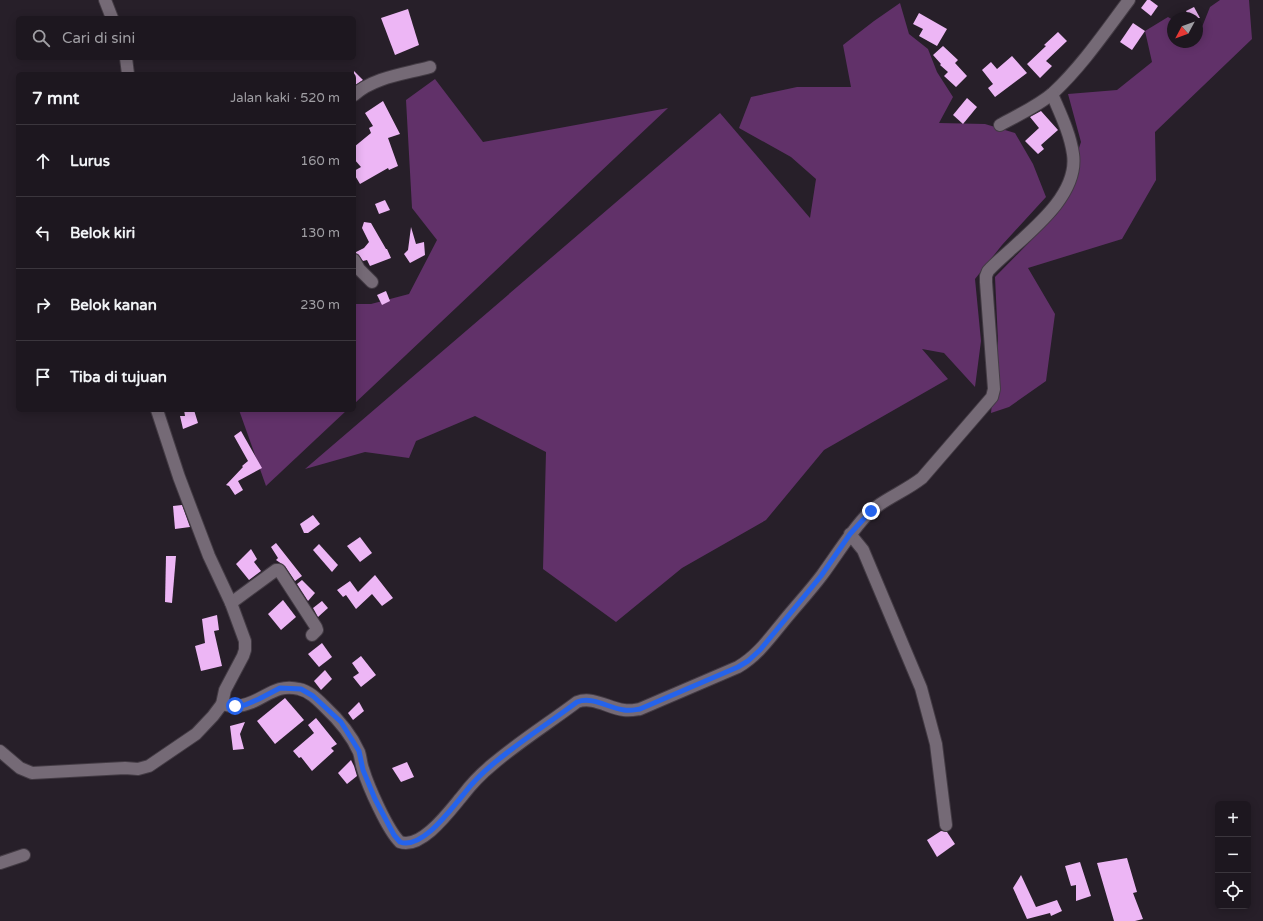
<!DOCTYPE html>
<html lang="id">
<meta charset="utf-8">
<style>
:root{--surface:#1d171f;--page:#252028;--text:#f1f3f6;--muted:#a09fa4;--line:#3b363d}
body{margin:0;font-family:"Varela Round",sans-serif;background:var(--page);color:var(--text)}
.controls{position:absolute;right:12px;bottom:12px;display:grid;overflow:hidden;border-radius:6px;box-shadow:0 2px 10px #0003}
.controls button{width:36px;height:36px;display:grid;place-items:center;padding:0;border:0;border-bottom:1px solid var(--line);background:var(--surface);color:var(--text);font:20px sans-serif}
.compass{position:absolute;left:1167px;top:12px;width:36px;height:36px;border-radius:50%;background:var(--surface);box-shadow:0 2px 10px #0003;rotate:229deg}
.stop{position:absolute;width:12px;height:12px;margin:-9px;border:3px solid #2563eb;border-radius:50%;background:#fff}
.stop.end{background:#2563eb;border-color:#fff;box-shadow:0 1px 4px #0008}
.list{margin:0;padding:0;list-style:none}
h2{display:flex;justify-content:space-between;align-items:center;height:52px;margin:0;padding:0 16px;font-size:17px}
h2 small{font-size:13px;font-weight:400;color:var(--muted)}
.list li{display:grid;grid-template-columns:26px 1fr auto;gap:12px;align-items:center;box-sizing:border-box;height:72px;padding:0 16px;border-top:1px solid var(--line)}
.list b{display:block;font-size:15px;white-space:nowrap}
.list em{font-size:13px;font-style:normal;color:var(--muted)}
.icon{flex:none;width:22px;height:22px;fill:none;stroke:currentColor;stroke-width:2;stroke-linecap:round;stroke-linejoin:round}
.map{position:relative;flex:none;width:1263px;height:921px;overflow:hidden}
.search{position:absolute;background:var(--surface);box-shadow:0 2px 10px #0003;left:16px;top:16px;width:340px;height:44px;display:flex;align-items:center;gap:10px;box-sizing:border-box;padding:0 14px;border-radius:6px;color:var(--muted);font-size:15px}
.panel{position:absolute;background:var(--surface);box-shadow:0 2px 10px #0003;left:16px;top:72px;width:340px;height:340px;border-radius:6px}
.map>svg:first-child{display:block}
.forest{fill:#613169}
.building{fill:#edb6f5}
.lines{fill:none;stroke-linecap:round;stroke-linejoin:round}
.street-casing{stroke:#433b44;stroke-width:14}
.street{stroke:#756a76;stroke-width:12}
.route{stroke:#2563eb;stroke-width:5}
</style>
<div class="map">
<svg width="1263" height="921" viewBox="0 0 1263 921">
<rect width="100%" height="100%" fill="#271f29"/>
<g class="forest">
<polygon points="1220,0 1249,0 1252,39 1155,132 1156,180 1122,239 1028,268 1055,314 1046,381 1009,407 991,413 998,341 995,277 1057,214 1081,142 1068,94 1117,90 1152,62 1145,31 1168,17 1173,20 1173,42 1197,42 1197,37 1198,37 1210,7"/>
<polygon points="900,3 909,34 928,49 937,72 953,97 939,123 985,124 1015,133 1033,164 1046,197 1002,245 975,279 981,341 975,387 944,353 922,349 948,379 824,450 766,520 682,568 616,622 543,569 546,452 475,416 416,441 409,458 365,452 305,469 720,113 810,218 816,179 791,157 739,128 751,97 797,87 851,87 843,45 874,21"/>
<polygon points="435,79 483,142 668,108 354,404 354,304 371,304 409,294 437,240 412,208 406,100"/>
<polygon points="239,410 347,410 266,486"/>
</g>
<g class="building">
<polygon points="1147,0 1150,0 1158,6 1151,16 1141,8"/>
<polygon points="1194,7 1200,18 1190,18 1186,11"/>
<polygon points="408,9 419,45 395,55 381,18"/>
<polygon points="919,13 947,29 937,46 919,36 923,29 913,24"/>
<polygon points="1133,23 1145,31 1132,50 1120,42"/>
<polygon points="1058,32 1067,41 1046,61 1052,66 1040,78 1027,64 1046,46 1044,45"/>
<polygon points="943,46 958,60 955,63 967,76 956,87 944,76 948,72 940,65 941,64 933,55"/>
<polygon points="1012,56 1027,73 995,97 988,88 993,84 982,70 991,62 997,69"/>
<polygon points="354,71 363,80 354,86"/>
<polygon points="967,98 977,107 963,124 953,115"/>
<polygon points="383,101 400,134 388,138 398,166 389,170 388,168 360,184 354,174 354,171 361,167 354,159 354,147 371,133 369,128 373,126 365,113"/>
<polygon points="1041,111 1058,130 1041,145 1044,149 1038,154 1025,141 1039,128 1030,117"/>
<polygon points="385,200 390,210 379,214 375,204"/>
<polygon points="364,222 371,223 386,249 387,249 391,258 370,266 367,260 363,261 358,254 354,253 364,248 369,242 362,228"/>
<polygon points="411,227 416,244 424,242 425,255 410,263 404,254 408,250"/>
<polygon points="386,291 390,301 382,305 377,295"/>
<polygon points="184,410 194,410 198,423 183,429 180,416 185,416"/>
<polygon points="241,431 262,468 238,481 243,490 235,495 229,486 226,485 243,467 242,466 248,461 234,436"/>
<polygon points="182,505 190,527 175,529 173,506"/>
<polygon points="313,515 320,524 308,533 304,533 300,524"/>
<polygon points="360,537 372,553 360,562 347,546"/>
<polygon points="276,543 302,576 295,581 285,566 276,560 278,558 271,547"/>
<polygon points="319,544 338,565 332,572 313,550"/>
<polygon points="251,549 257,559 254,562 261,571 249,580 236,564"/>
<polygon points="166,556 176,556 172,603 165,602"/>
<polygon points="375,575 393,598 382,606 372,594 356,609 346,595 343,597 337,590 350,581 358,592"/>
<polygon points="302,580 315,593 308,601 297,584"/>
<polygon points="283,600 296,617 281,630 268,614"/>
<polygon points="322,601 328,608 318,617 313,608"/>
<polygon points="217,615 219,630 214,631 222,666 201,671 195,646 205,643 202,619"/>
<polygon points="322,643 332,657 319,667 308,654"/>
<polygon points="361,656 376,675 361,687 353,677 359,673 352,663"/>
<polygon points="325,670 332,679 321,690 314,681"/>
<polygon points="285,698 304,720 275,744 257,721"/>
<polygon points="359,702 364,711 353,720 348,713"/>
<polygon points="316,718 337,744 331,748 334,751 312,771 301,757 299,758 293,751 314,733 308,725"/>
<polygon points="245,722 240,734 244,749 233,750 230,726"/>
<polygon points="351,760 354,766 357,776 347,784 338,773"/>
<polygon points="407,762 414,777 401,782 392,768"/>
<polygon points="941,831 947,832 955,844 937,857 927,840"/>
<polygon points="1127,858 1137,892 1133,893 1143,919 1135,921 1114,921 1097,863"/>
<polygon points="1080,862 1091,896 1076,901 1076,885 1071,886 1065,866"/>
<polygon points="1021,875 1036,907 1057,900 1062,911 1051,916 1050,913 1027,919 1013,888"/>
</g>
<g class="lines">
<defs>
<g id="street">
<polyline points="105,0 112,18"/>
<polyline points="126,58 128,74"/>
<path d="M 354,95 C 374,77 405,74 430,67"/>
<path d="M 1000,125 C 1018,115 1038,106 1053,93 C 1082,66 1105,32 1129,0"/>
<polyline points="354,260 359,269 372,282"/>
<polyline points="850,534 863,550 921,688 936,744 946,825"/>
<polyline points="231,603 276,570 279,570 316,627 317,630 312,635"/>
<path d="M 222,704 C 226,705 232,707 237,706 C 262,704 273,682 299,689 C 309,691 317,699 324,706 C 338,719 351,734 359,752 C 361,758 361,764 363,769 C 368,786 388,831 400,842 C 422,850 451,809 463,795 C 472,783 482,773 493,764 C 519,742 549,723 577,702 C 593,696 608,708 624,710 C 630,711 634,710 640,709 L 738,667 C 757,656 769,639 783,622 C 796,606 810,591 822,575 C 836,556 848,536 864,518 C 880,500 903,493 922,478 L 992,397 L 994,389 L 986,282 L 986,276 L 988,271 C 1016,241 1080,201 1073,154 C 1070,133 1060,113 1052,94"/>
<polyline points="0,751 20,768 32,773 125,768 138,769 149,766 196,734 213,716 222,704 225,690 243,656 245,650 245,641 231,603 209,556 179,477 157,410"/>
<polyline points="0,863 24,855"/>
</g>
</defs>
<use href="#street" class="street-casing"/>
<use href="#street" class="street"/>
</g>
<g class="lines">
<path class="route" d="M 235,706 L 245,705 L 259,699 L 280,688 L 301,689 L 313,696 L 341,722 L 359,751 L 363,770 L 375,799 L 394,835 L 400,842 C 422,850 451,809 463,795 C 472,783 482,773 493,764 C 519,742 549,723 577,702 C 593,696 608,708 624,710 C 630,711 634,710 640,709 L 738,667 L 748,661 L 760,650 L 821,576 L 850,534 L 871,511"/>
</g>
</svg>
<div class="controls">
<button>+</button>
<button>−</button>
<button><svg class="icon" aria-label="locate" viewBox="0 0 24 24"><circle cx="12" cy="12" r="6"/><path d="M12 2v4M12 18v4M2 12h4M18 12h4"/></svg></button>
</div>
<svg class="compass" viewBox="-18 -18 36 36"><path d="M0-13l5 13h-10z" fill="#e53935"/><path d="M0 13l5-13h-10z" fill="#a09fa4"/></svg>
<div class="stop" style="left:235px;top:706px"></div>
<div class="stop end" style="left:871px;top:511px"></div>
<div class="search"><svg class="icon" aria-label="search" viewBox="0 0 24 24"><circle cx="10" cy="10" r="6"/><path d="M15 15l6 6"/></svg>Cari di sini</div>
<section class="panel">
<h2>7 mnt<small>Jalan kaki · 520 m</small></h2>
<ul class="list">
<li><svg class="icon" aria-label="ahead" viewBox="0 0 24 24"><path d="M12 20V5M6 11l6-6 6 6"/></svg><div><b>Lurus</b></div><em>160 m</em></li>
<li><svg class="icon" aria-label="left" viewBox="0 0 24 24"><path d="M17 20v-9H6M10 6l-5 5 5 5"/></svg><div><b>Belok kiri</b></div><em>130 m</em></li>
<li><svg class="icon" aria-label="right" viewBox="0 0 24 24"><path d="M7 20v-9h11M14 6l5 5-5 5"/></svg><div><b>Belok kanan</b></div><em>230 m</em></li>
<li><svg class="icon" aria-label="arrive" viewBox="0 0 24 24"><path d="M6 21V4h12l-3 4 3 4H6"/></svg><div><b>Tiba di tujuan</b></div></li>
</ul>
</section>
</div>
